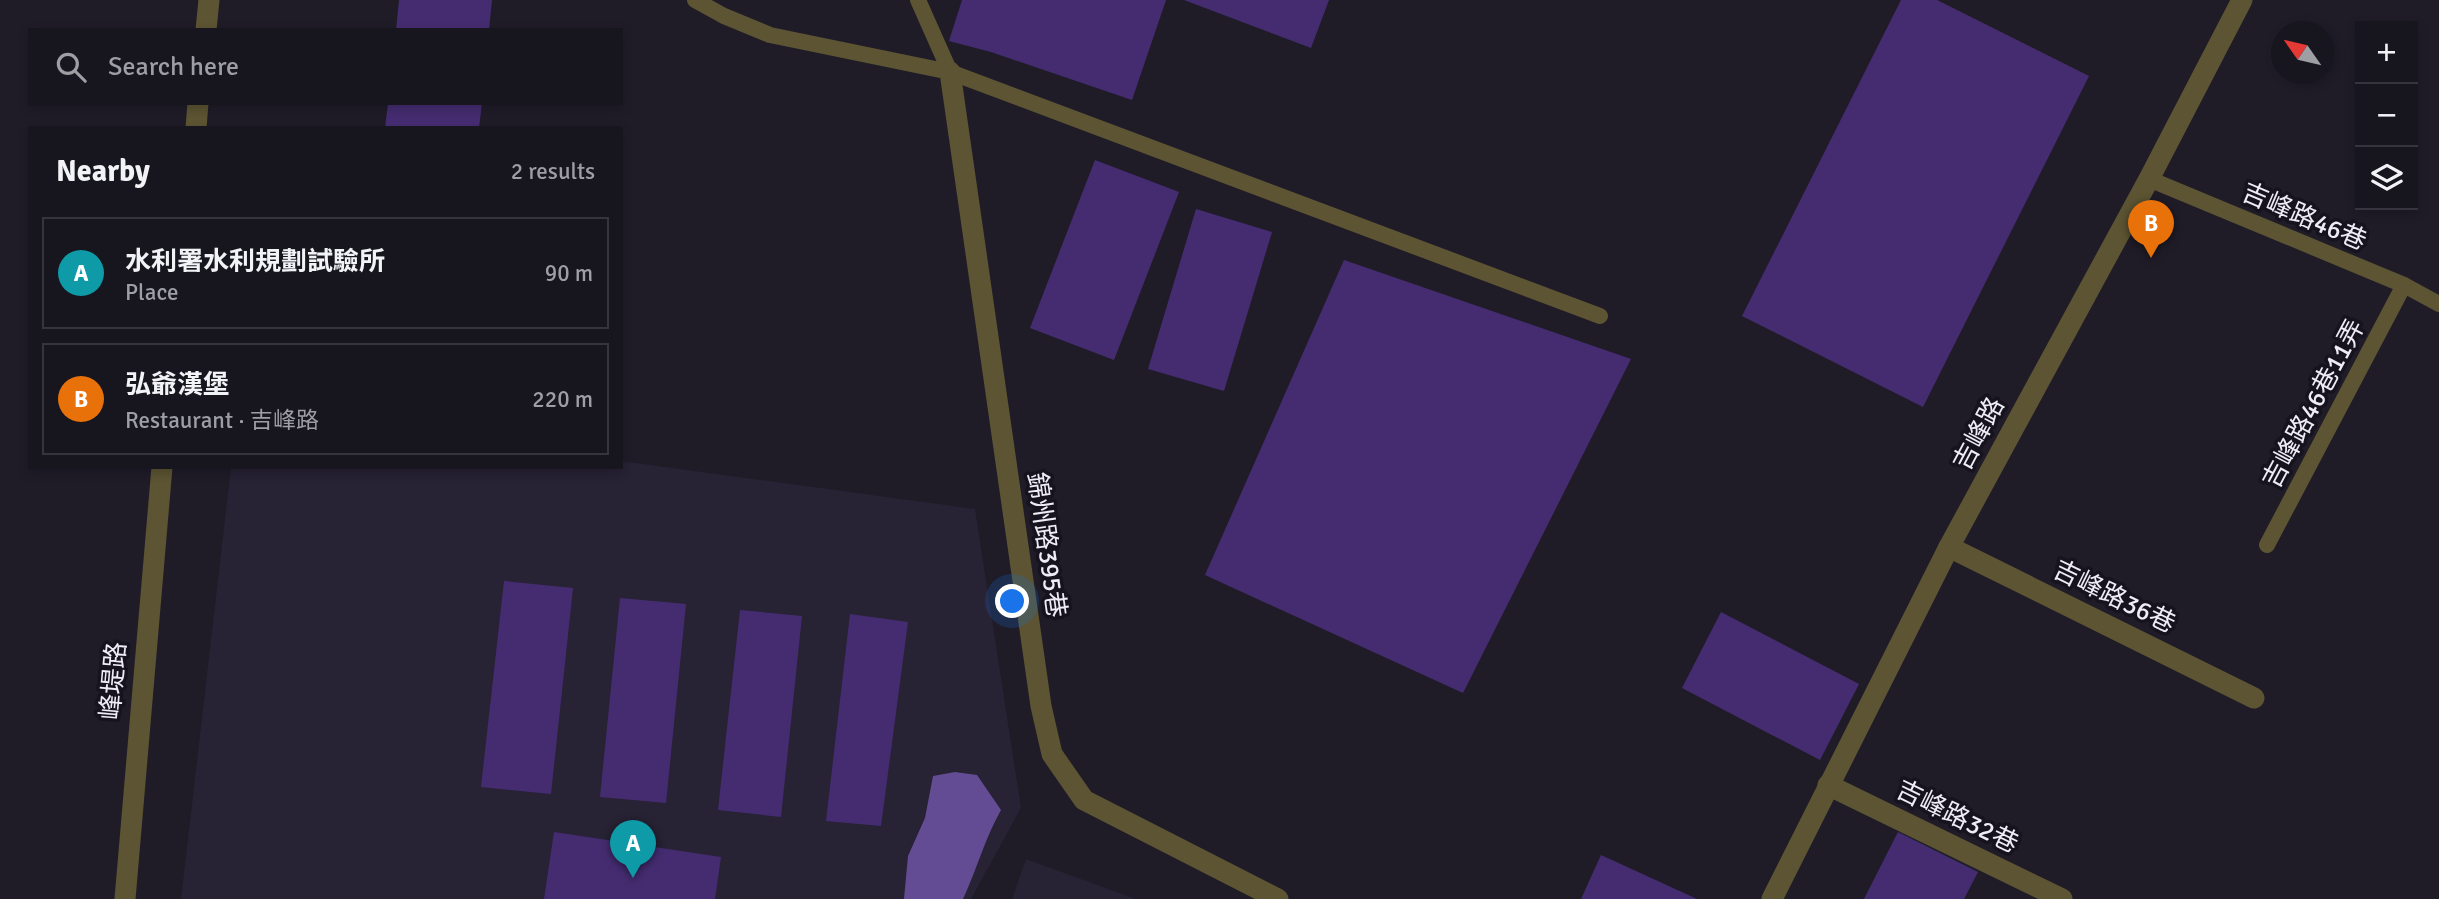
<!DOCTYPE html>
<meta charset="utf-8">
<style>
:root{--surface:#17151e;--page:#201e27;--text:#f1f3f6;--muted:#9e9fa4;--line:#36343c;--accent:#d3b635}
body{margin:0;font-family:Signika,"Noto Sans TC",sans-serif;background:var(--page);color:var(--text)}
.controls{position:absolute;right:21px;top:21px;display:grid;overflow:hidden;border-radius:0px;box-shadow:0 4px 10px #0003}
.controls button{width:63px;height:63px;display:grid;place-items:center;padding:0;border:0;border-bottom:2px solid var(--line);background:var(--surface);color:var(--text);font:35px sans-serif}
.compass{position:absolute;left:2271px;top:21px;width:63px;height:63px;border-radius:50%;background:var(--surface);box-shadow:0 4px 10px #0003;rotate:304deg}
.you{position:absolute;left:1013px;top:602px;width:24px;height:24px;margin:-18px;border:5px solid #fff;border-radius:50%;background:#1a73e8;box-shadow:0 0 0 10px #1a73e833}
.badge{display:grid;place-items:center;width:46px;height:46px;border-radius:50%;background:var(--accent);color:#fff;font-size:23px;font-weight:700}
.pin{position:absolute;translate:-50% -58px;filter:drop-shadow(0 2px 4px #0008)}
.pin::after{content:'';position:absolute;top:37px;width:24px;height:21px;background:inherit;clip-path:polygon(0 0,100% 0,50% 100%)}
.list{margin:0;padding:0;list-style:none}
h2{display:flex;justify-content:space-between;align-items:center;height:91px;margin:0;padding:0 28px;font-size:30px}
h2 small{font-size:23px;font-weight:400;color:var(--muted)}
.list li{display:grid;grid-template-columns:46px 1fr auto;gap:21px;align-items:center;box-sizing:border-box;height:112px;margin:0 14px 14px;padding:0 14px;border:2px solid var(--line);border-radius:0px}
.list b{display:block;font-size:26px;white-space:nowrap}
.list p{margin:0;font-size:23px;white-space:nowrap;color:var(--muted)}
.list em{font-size:23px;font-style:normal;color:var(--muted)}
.icon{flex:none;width:38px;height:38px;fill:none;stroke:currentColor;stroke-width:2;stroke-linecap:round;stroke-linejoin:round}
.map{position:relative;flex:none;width:2439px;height:899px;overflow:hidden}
.search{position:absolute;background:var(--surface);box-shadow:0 4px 10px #0003;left:28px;top:28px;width:595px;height:77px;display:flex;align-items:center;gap:18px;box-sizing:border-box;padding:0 24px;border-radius:0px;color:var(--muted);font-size:26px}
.panel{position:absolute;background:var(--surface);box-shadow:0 4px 10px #0003;left:28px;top:126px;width:595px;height:343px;border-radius:0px}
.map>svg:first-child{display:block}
.built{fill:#272234}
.water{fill:#634c94}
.building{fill:#452c71}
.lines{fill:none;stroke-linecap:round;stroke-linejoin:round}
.service{stroke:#5c5432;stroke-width:16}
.minor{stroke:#5c5432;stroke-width:21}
.tertiary{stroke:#5c5432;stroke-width:21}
.labels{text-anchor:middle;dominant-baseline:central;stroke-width:7;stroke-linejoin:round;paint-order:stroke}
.street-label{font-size:26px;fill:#eeecf5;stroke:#16131f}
</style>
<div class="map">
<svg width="2439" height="899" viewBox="0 0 2439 899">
<rect width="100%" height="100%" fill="#1f1c28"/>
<g class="built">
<polygon points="621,461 975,509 1021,808 971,899 181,899 231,467 621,467"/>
<polygon points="1026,859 1136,899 1012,899"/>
</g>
<path class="water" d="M 955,772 L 977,775 L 1001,810 C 985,838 977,869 963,899 L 904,899 L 908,856 L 925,818 L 933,776 Z"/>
<g class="building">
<polygon points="399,0 492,0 489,30 396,30"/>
<polygon points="962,0 1166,0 1132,100 991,52 949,41"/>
<polygon points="1184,0 1329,0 1311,48"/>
<polygon points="1901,0 1937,0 2089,76 1923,407 1742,316"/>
<polygon points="388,103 482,103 479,128 385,128"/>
<polygon points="1095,160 1179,192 1114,360 1030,328"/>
<polygon points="1196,209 1272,232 1224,391 1148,369"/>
<polygon points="1344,260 1631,359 1463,693 1205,575"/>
<polygon points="504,581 573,588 551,794 481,787"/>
<polygon points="620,598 686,604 666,803 600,797"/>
<polygon points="740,610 802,616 781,817 718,810"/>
<polygon points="1721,612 1859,684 1820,760 1682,688"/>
<polygon points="850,614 908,622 881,826 826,821"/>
<polygon points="554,832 721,857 715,899 544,899"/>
<polygon points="1898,832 1978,872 1964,899 1864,899"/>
<polygon points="1601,855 1697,899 1581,899"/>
</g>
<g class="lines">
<g class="service">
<polyline points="695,0 724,16 770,35 950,72"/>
<polyline points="918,0 950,72 1600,316"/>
<polyline points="2149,179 2404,285 2439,304"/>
<polyline points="2267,545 2404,285"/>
</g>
<g class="minor">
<polyline points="206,30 209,0"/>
<polyline points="950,72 1041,706 1052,754 1084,800 1278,899"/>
<polyline points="196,128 198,103"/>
<polyline points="1949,547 2254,698"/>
<polyline points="1828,785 2062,899"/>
<polyline points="125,899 162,467"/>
</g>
<polyline class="tertiary" points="1772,899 1949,547 2149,179 2242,0"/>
</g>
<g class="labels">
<g class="street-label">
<text transform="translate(2304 217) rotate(23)">吉峰路46巷</text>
<text transform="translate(2314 404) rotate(-62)">吉峰路46巷11弄</text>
<text transform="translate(1979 434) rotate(-62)">吉峰路</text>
<text transform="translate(1046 545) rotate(82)">錦州路395巷</text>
<text transform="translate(2114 597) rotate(26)">吉峰路36巷</text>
<text transform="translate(114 681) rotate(-85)">峰堤路</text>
<text transform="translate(1957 817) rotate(26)">吉峰路32巷</text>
</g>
</g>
</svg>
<div class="controls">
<button>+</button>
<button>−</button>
<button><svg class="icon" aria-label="layers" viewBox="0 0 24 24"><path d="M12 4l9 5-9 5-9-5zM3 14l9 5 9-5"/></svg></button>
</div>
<svg class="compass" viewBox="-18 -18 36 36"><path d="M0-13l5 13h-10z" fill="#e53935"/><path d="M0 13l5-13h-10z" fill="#9e9fa4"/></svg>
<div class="you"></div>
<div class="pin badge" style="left:633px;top:878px;background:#0f9aa8">A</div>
<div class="pin badge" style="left:2151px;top:258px;background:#e8710a">B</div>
<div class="search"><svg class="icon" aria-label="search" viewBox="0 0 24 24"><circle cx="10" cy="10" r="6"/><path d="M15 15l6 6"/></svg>Search here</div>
<section class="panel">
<h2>Nearby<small>2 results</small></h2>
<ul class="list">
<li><span class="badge" style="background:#0f9aa8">A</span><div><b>水利署水利規劃試驗所</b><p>Place</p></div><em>90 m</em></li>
<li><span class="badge" style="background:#e8710a">B</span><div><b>弘爺漢堡</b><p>Restaurant · 吉峰路</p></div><em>220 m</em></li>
</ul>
</section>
</div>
